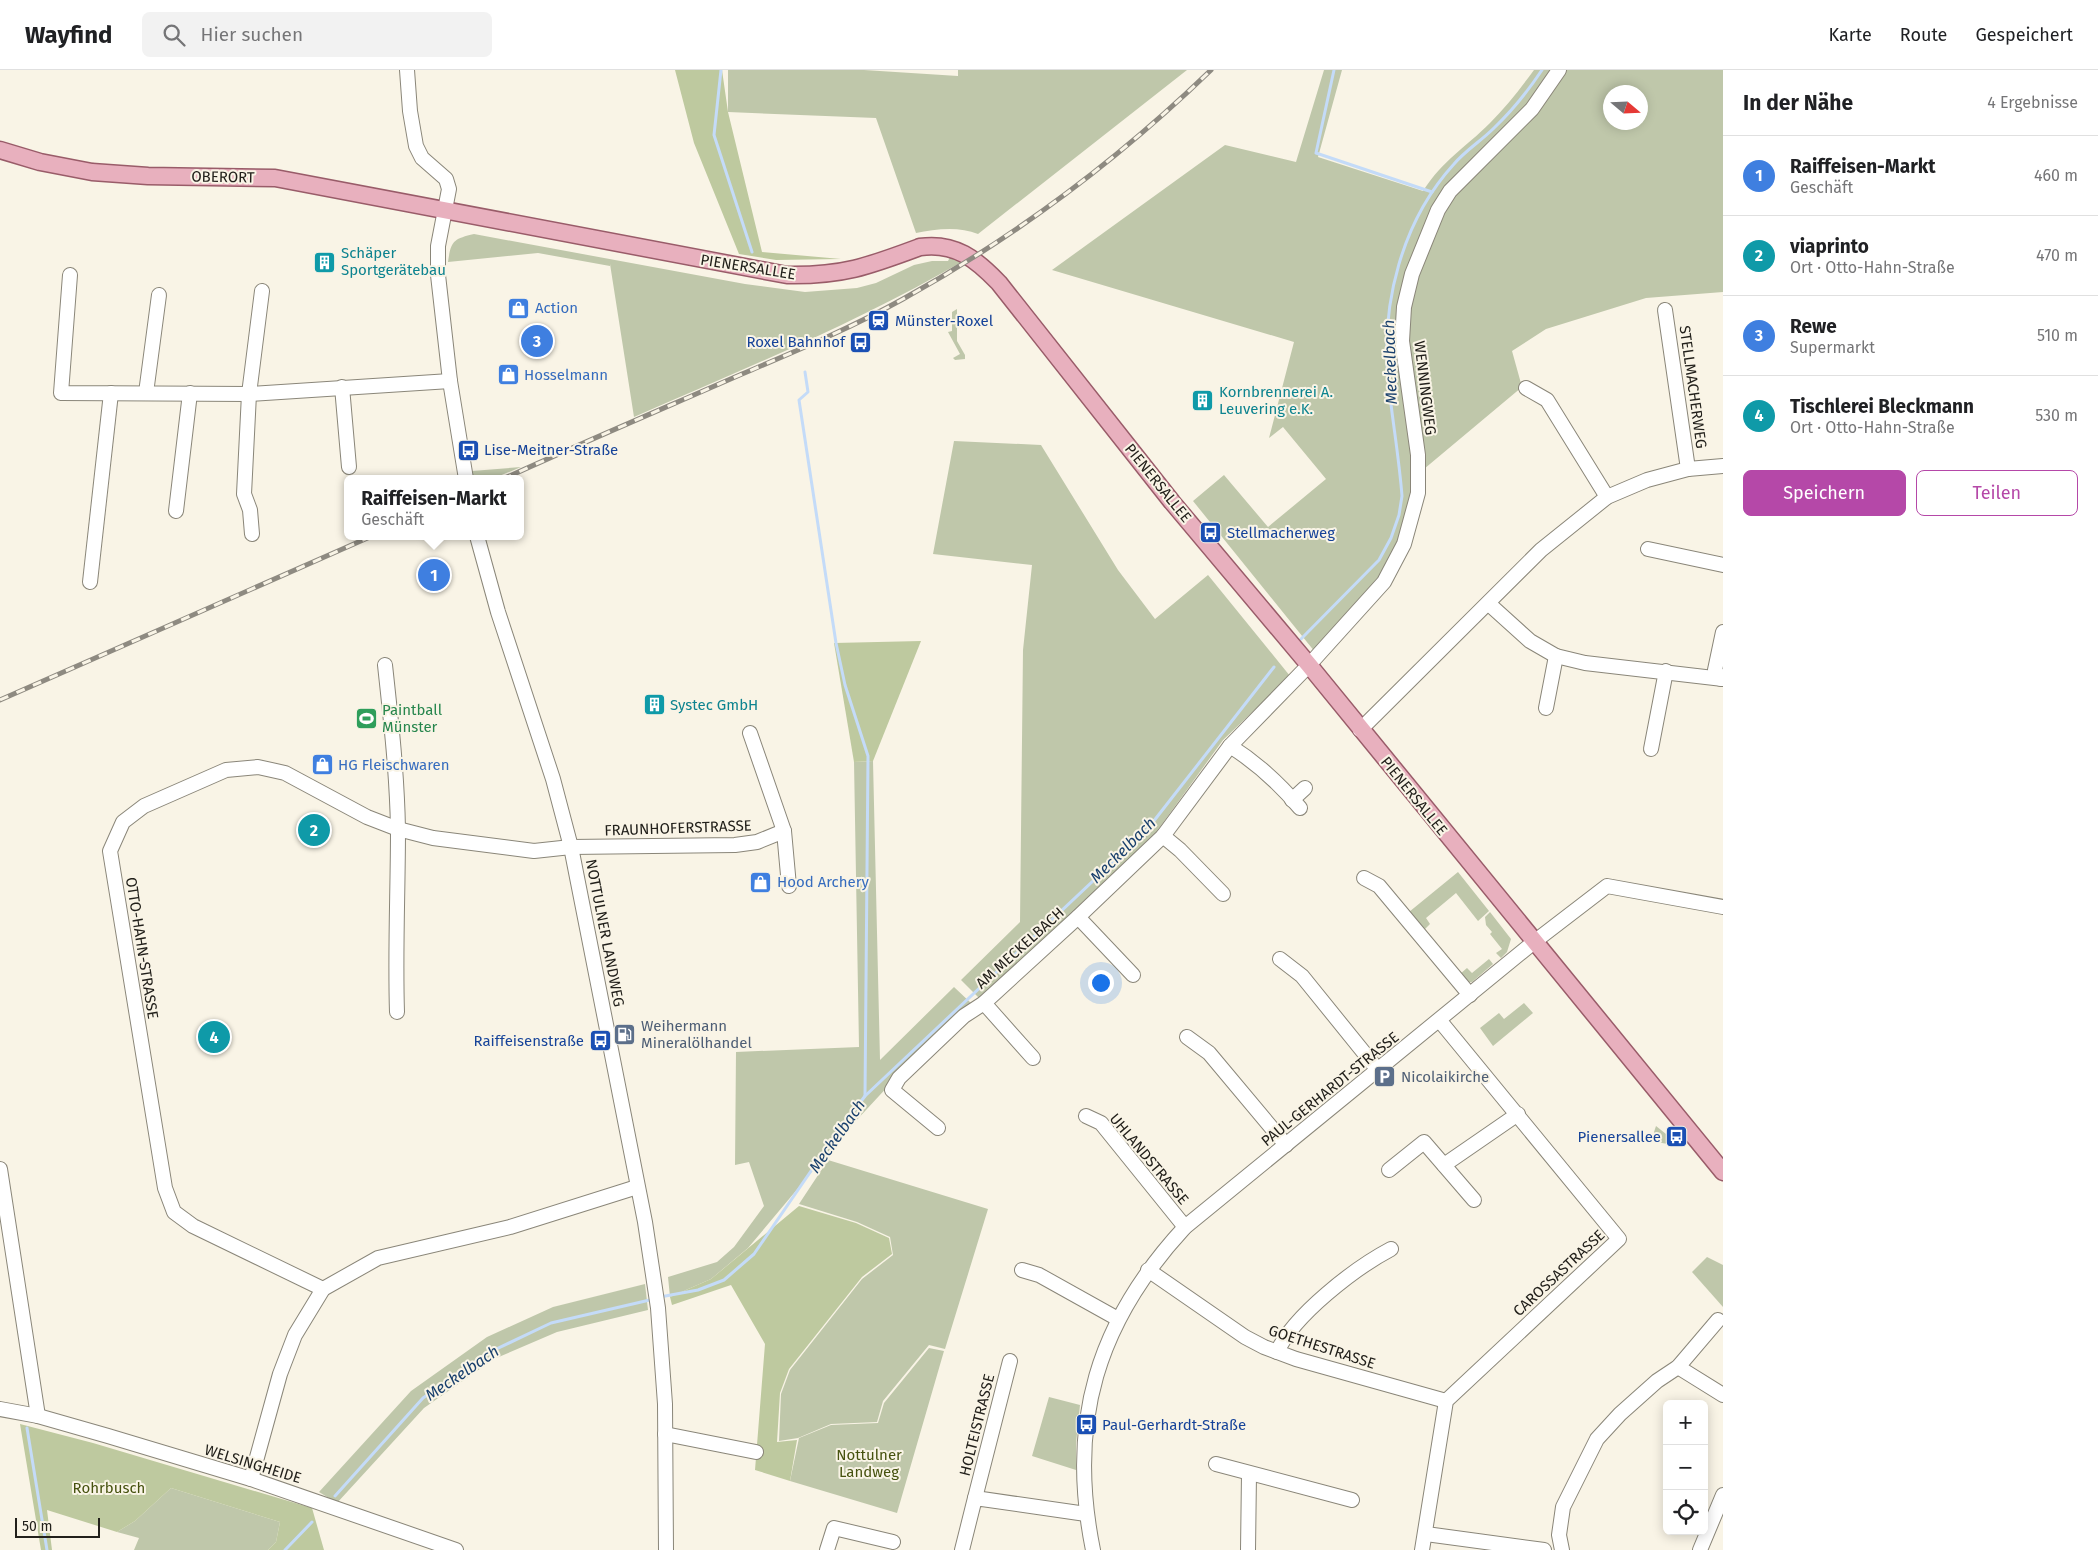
<!DOCTYPE html>
<html lang="de">
<meta charset="utf-8">
<style>
:root{--surface:#fff;--page:#f2f2f2;--text:#202124;--muted:#757577;--line:#e0e0e0;--accent:#b548a8}
body{margin:0;font-family:"Fira Sans",sans-serif;background:var(--page);color:var(--text)}
.controls{position:absolute;right:15px;bottom:15px;display:grid;overflow:hidden;border-radius:8px;box-shadow:0 2px 12px #0003}
.controls button{width:45px;height:45px;display:grid;place-items:center;padding:0;border:0;border-bottom:1px solid var(--line);background:var(--surface);color:var(--text);font:25px sans-serif}
.compass{position:absolute;left:1603px;top:15px;width:45px;height:45px;border-radius:50%;background:var(--surface);box-shadow:0 2px 12px #0003;rotate:109deg}
.scale{position:absolute;left:15px;bottom:12px;width:85px;box-sizing:border-box;padding-left:5px;border:2px solid #22201b;border-top:0;font-size:14px;line-height:18px;white-space:nowrap;color:#22201b;-webkit-text-stroke:4px #f9f4e6;paint-order:stroke}
.you{position:absolute;left:1100px;top:912px;width:18px;height:18px;margin:-12px;border:4px solid #fff;border-radius:50%;background:#1a73e8;box-shadow:0 0 0 8px #1a73e833}
.badge{display:grid;place-items:center;width:32px;height:32px;border-radius:50%;background:var(--accent);color:#fff;font-size:16px;font-weight:700}
.pin{position:absolute;translate:-50% -50%;border:2px solid #fff;box-shadow:0 1px 5px #0006}
.popup{position:absolute;left:344px;top:405px;width:180px;height:65px;box-sizing:border-box;display:grid;place-content:center;border-radius:8px;background:var(--surface);filter:drop-shadow(0 1px 4px #0005);font-size:16px;white-space:nowrap;color:var(--muted)}
.popup b{font-size:19px;color:var(--text)}
.popup::after{content:'';position:absolute;left:50%;top:100%;margin-left:-10px;border:10px solid transparent;border-top-color:var(--surface)}
.list{margin:0;padding:0;list-style:none}
h2{display:flex;justify-content:space-between;align-items:center;height:65px;margin:0;padding:0 20px;font-size:21px}
h2 small{font-size:16px;font-weight:400;color:var(--muted)}
.list li{display:grid;grid-template-columns:32px 1fr auto;gap:15px;align-items:center;box-sizing:border-box;height:80px;padding:0 20px;border-top:1px solid var(--line)}
.list b{display:block;font-size:19px;white-space:nowrap}
.list p{margin:0;font-size:16px;white-space:nowrap;color:var(--muted)}
.list em{font-size:16px;font-style:normal;color:var(--muted)}
.actions{display:flex;gap:10px;padding:15px 20px}
.actions a{flex:1;padding:11px 0;border:1px solid var(--accent);border-radius:8px;text-align:center;font-size:18px;color:var(--accent)}
.actions .main{background:var(--accent);color:#fff}
.icon{flex:none;width:28px;height:28px;fill:none;stroke:currentColor;stroke-width:2;stroke-linecap:round;stroke-linejoin:round}
.map{position:relative;flex:none;width:1723px;height:1480px;overflow:hidden}
header{display:flex;align-items:center;gap:30px;box-sizing:border-box;height:70px;padding:0 25px;background:var(--surface);border-bottom:1px solid var(--line)}
header strong{font-size:24px}
nav{display:flex;gap:28px;margin-inline-start:auto;font-size:18px}
.search{width:350px;height:45px;background:var(--page);display:flex;align-items:center;gap:12px;box-sizing:border-box;padding:0 18px;border-radius:8px;color:var(--muted);font-size:19px}
main{display:flex}
aside{flex:1;background:var(--surface)}
.map>svg:first-child{display:block}
.green{fill:#bfc7aa;fill-rule:evenodd}
.forest{fill:#bec99f}
.lines{fill:none;stroke-linecap:round;stroke-linejoin:round}
.stream{stroke:#c4dbf8;stroke-width:3}
.minor-casing{stroke:#8a8679;stroke-width:16}
.major-casing{stroke:#995c69;stroke-width:19}
.minor{stroke:#fff;stroke-width:14}
.major{stroke:#e8b0be;stroke-width:16}
.rail-casing{stroke:#8e8a81;stroke-width:5}
.rail{stroke:#f9f4e6;stroke-width:3;stroke-dasharray:9;stroke-linecap:butt}
.labels{text-anchor:middle;dominant-baseline:central;stroke-width:4;stroke-linejoin:round;paint-order:stroke}
.street-label{font-size:15px;fill:#22201b;stroke:#f9f4e6}
.culture-label{font-size:15px;fill:#0d838f;stroke:#f9f4e6;text-anchor:start}
.shop-label{font-size:15px;fill:#366cbe;stroke:#f9f4e6;text-anchor:start}
.transit-label{font-size:15px;fill:#164399;stroke:#f9f4e6;text-anchor:start}
.leisure-label{font-size:15px;fill:#27864d;stroke:#f9f4e6;text-anchor:start}
.service-label{font-size:15px;fill:#4e5e75;stroke:#f9f4e6;text-anchor:start}
.park-label{font-size:15px;fill:#46520f;stroke:#f9f4e6}
.water-label{font-size:16px;font-style:italic;fill:#19406d;stroke:#f9f4e6}
</style>
<header>
<strong>Wayfind</strong>
<div class="search"><svg class="icon" aria-label="search" viewBox="0 0 24 24"><circle cx="10" cy="10" r="6"/><path d="M15 15l6 6"/></svg>Hier suchen</div>
<nav><a>Karte</a><a>Route</a><a>Gespeichert</a></nav>
</header>
<main>
<div class="map">
<svg width="1723" height="1480" viewBox="0 0 1723 1480">
<rect width="100%" height="100%" fill="#f9f4e6"/>
<g class="green">
<path d="M 728,0 L 864,0 L 958,6 L 958,0 L 1187,0 L 978,164 C 959,156 935,159 916,163 L 876,48 L 728,42 Z"/>
<path d="M 1324,0 L 1342,0 L 1318,87 L 1423,121 C 1443,90 1465,78 1490,53 C 1506,37 1520,19 1534,0 L 1555,0 L 1538,24 L 1434,137 L 1398,270 L 1400,310 L 1415,406 L 1414,424 L 1398,477 L 1380,509 L 1315,582 L 1193,431 L 1224,405 L 1268,457 L 1326,409 L 1283,357 L 1269,368 L 1294,272 L 1052,200 L 1225,75 L 1296,92 Z"/>
<path d="M 1566,0 L 1723,0 L 1723,222 L 1646,228 L 1546,259 L 1512,281 L 1522,317 L 1424,399 L 1407,260 L 1416,206 L 1435,155 L 1456,121 L 1555,17 ZM 1610,22 L 1640,22 L 1640,52 L 1610,52 Z"/>
<path d="M 474,164 L 745,214 L 805,222 L 857,218 L 876,213 L 914,195 L 932,191 L 948,191 L 951,185 L 965,190 C 859,252 746,298 634,347 L 610,194 L 610,196 L 538,183 L 448,192 C 451,171 453,169 474,164 Z"/>
<polygon points="957,239 957,271 965,285 965,289 955,290 953,288 960,284 948,262 952,261 952,242"/>
<polygon points="954,371 1041,375 1118,500 1155,549 1208,505 1290,606 1223,670 1157,761 983,932 961,910 1020,852 1023,580 1032,495 933,484"/>
<polygon points="521,397 492,409 474,409 472,401"/>
<polygon points="873,691 880,990 954,917 972,934 904,999 841,1067 748,1178 711,1209 670,1227 668,1207 717,1192 734,1177 764,1136 749,1092 735,1095 736,982 859,977 854,692"/>
<polygon points="1458,802 1489,841 1478,851 1456,823 1426,848 1430,854 1424,860 1409,842"/>
<polygon points="1490,842 1511,869 1507,882 1501,888 1496,883 1502,879 1490,864 1492,862 1486,855 1485,847"/>
<polygon points="1489,889 1493,894 1472,912 1468,912 1460,904 1467,898 1472,903"/>
<polygon points="1524,933 1533,943 1493,976 1480,958 1499,943 1504,949"/>
<path d="M 1656,1056 L 1666,1064 L 1669,1073 C 1661,1075 1656,1071 1654,1062 Z"/>
<polygon points="828,1090 988,1139 945,1279 929,1275 883,1331 877,1352 831,1354 798,1368 779,1371 781,1324 790,1300 862,1209 893,1185 890,1167 857,1152 799,1134"/>
<polygon points="1707,1187 1723,1195 1723,1237 1692,1202"/>
<polygon points="645,1214 648,1240 557,1262 494,1289 424,1338 337,1433 319,1422 411,1321 487,1267 553,1237"/>
<polygon points="929,1278 944,1281 897,1443 790,1411 799,1368 831,1355 878,1353 884,1333"/>
<polygon points="1049,1327 1080,1335 1076,1373 1076,1400 1032,1386"/>
<polygon points="171,1418 280,1452 276,1472 268,1480 134,1480 139,1468 117,1462 135,1451"/>
</g>
<g class="forest">
<polygon points="675,0 722,0 728,42 762,182 841,189 776,190 739,184 694,73"/>
<polygon points="921,571 873,691 854,692 834,573"/>
<polygon points="799,1136 856,1153 889,1168 892,1184 862,1207 789,1299 780,1323 777,1372 797,1370 790,1411 755,1400 765,1274 731,1215 672,1235 670,1227 711,1209"/>
<polygon points="20,1354 93,1373 312,1438 324,1480 268,1480 276,1472 280,1452 171,1418 135,1451 117,1462 47,1440 52,1480 41,1480"/>
</g>
<g class="lines">
<g class="stream">
<polyline points="721,0 714,65 752,182"/>
<polyline points="1334,0 1316,83 1432,122"/>
<polyline points="805,302 808,322 799,330 836,573 845,615 868,686 865,1026"/>
<path d="M 1301,569 L 1379,490 L 1391,468 L 1399,445 L 1402,426 C 1399,387 1392,348 1388,309 C 1381,233 1402,151 1454,94 C 1466,80 1481,71 1494,58 C 1512,41 1528,21 1542,0"/>
<polyline points="660,1227 698,1220 724,1210 754,1184 835,1066 865,1026 1146,761 1274,597"/>
<polyline points="27,1358 47,1480"/>
<polyline points="335,1426 423,1328 488,1283 551,1253 654,1229"/>
<polyline points="285,1480 312,1452"/>
</g>
<defs>
<g id="minor">
<polyline points="407,0 410,41 416,76 422,88 446,109 449,119 438,176 438,205 450,311 466,409"/>
<polyline points="70,205 61,323 249,324 450,311"/>
<polyline points="1665,240 1688,399"/>
<polyline points="342,317 349,397"/>
<polyline points="1526,318 1547,330 1607,427"/>
<polyline points="146,323 159,225"/>
<polyline points="176,441 190,323"/>
<polyline points="252,464 250,440 244,424 249,324 262,221"/>
<polyline points="477,466 498,542 553,709 571,777 645,1152 658,1238 665,1334 666,1480"/>
<polyline points="1648,479 1723,495"/>
<polyline points="90,512 111,323"/>
<polyline points="1489,534 1530,571 1556,586"/>
<path d="M 385,595 C 391,650 397,704 398,759 C 398,820 395,881 397,942"/>
<polyline points="1721,609 1715,600 1723,562"/>
<polyline points="1546,638 1556,586 1585,593 1723,609"/>
<polyline points="1360,660 1541,480 1607,427 1647,410 1688,399 1723,396"/>
<polyline points="750,663 784,761 789,816"/>
<path d="M 1230,676 C 1257,693 1279,713 1300,738"/>
<polyline points="1651,679 1666,601"/>
<polyline points="1292,730 1305,718"/>
<polyline points="1163,766 1180,780 1223,824"/>
<polyline points="1364,808 1379,816 1470,925"/>
<polyline points="1078,847 1133,905"/>
<polyline points="1280,889 1302,906 1378,1000"/>
<polyline points="984,933 1033,988"/>
<polyline points="1187,967 1209,983 1286,1075"/>
<polyline points="1086,1046 1101,1053 1185,1157"/>
<polyline points="938,1058 892,1020 899,1008 964,946 984,933 1078,847 1163,766 1230,676 1309,595 1384,512 1404,474 1418,423 1418,385 1402,271 1404,237 1412,204 1438,140 1450,121 1532,39 1559,0"/>
<polyline points="1444,1095 1518,1044"/>
<polyline points="0,1099 38,1346"/>
<polyline points="1389,1100 1424,1072 1474,1130"/>
<polyline points="1022,1200 1039,1205 1118,1249"/>
<polyline points="1148,1200 1245,1267 1264,1277 1296,1289 1446,1331"/>
<polyline points="323,1219 193,1156 174,1142 165,1118 110,781 123,752 144,736 226,700 258,697 285,703 367,747 398,759 433,768 534,781 571,777 735,775 757,772 784,761"/>
<path d="M 1277,1282 C 1294,1245 1355,1198 1391,1179"/>
<polyline points="1678,1297 1723,1325"/>
<polyline points="0,1339 38,1346 108,1366 251,1409 456,1480"/>
<polyline points="665,1364 756,1382"/>
<polyline points="1216,1394 1352,1430"/>
<polyline points="251,1409 280,1304 295,1265 323,1219 378,1188 510,1157 637,1117"/>
<polyline points="975,1428 1010,1291"/>
<polyline points="1426,1464 1544,1480"/>
<polyline points="827,1480 834,1458 893,1472"/>
<polyline points="962,1480 975,1428 1086,1444"/>
<path d="M 1093,1480 C 1067,1352 1097,1252 1185,1157 L 1534,872 L 1607,816 L 1723,837"/>
<polyline points="1248,1480 1249,1404"/>
<polyline points="1422,1480 1446,1331 1619,1169 1440,951"/>
<polyline points="1562,1480 1559,1465 1563,1437 1597,1369 1620,1344 1657,1311 1678,1297 1718,1250"/>
<polyline points="1700,1480 1723,1425"/>
</g>
<path id="major" d="M 0,80 L 40,92 L 92,102 L 148,106 L 275,108 L 787,205 C 843,206 869,196 920,177 C 955,172 976,189 999,213 L 1172,432 L 1309,595 L 1723,1102"/>
</defs>
<use href="#minor" class="minor-casing"/>
<use href="#major" class="major-casing"/>
<use href="#minor" class="minor"/>
<use href="#major" class="major"/>
<defs>
<g id="rail">
<path d="M 503,409 C 582,373 662,339 742,304 C 796,281 851,258 903,229 C 1015,167 1119,89 1211,0"/>
<polyline points="0,630 372,466"/>
</g>
</defs>
<use href="#rail" class="rail-casing"/>
<use href="#rail" class="rail"/>
</g>
<defs>
<symbol id="building-square" viewBox="-11 -11 22 22"><rect x="-9" y="-9" width="18" height="18" rx="4" fill="#0f9aa8" stroke="#f9f4e6"/><path d="M-4-6H4V6H1V3H-1V6H-4ZM-2.5-4.3h1.7v1.8h-1.7ZM.8-4.3h1.7v1.8H.8ZM-2.5-1h1.7V.8h-1.7ZM.8-1h1.7V.8H.8Z" fill="#fff"/></symbol>
<symbol id="shop-square" viewBox="-11 -11 22 22"><rect x="-9" y="-9" width="18" height="18" rx="4" fill="#3f7fe0" stroke="#f9f4e6"/><path d="M-5-2.5h2.3a2.7 3.5 0 0 1 5.4 0H5L5.5 6h-11ZM-1.5-2.5h3a1.5 2.3 0 0 0-3 0Z" fill="#fff"/></symbol>
<symbol id="station-square" viewBox="-11 -11 22 22"><rect x="-9" y="-9" width="18" height="18" rx="4" fill="#1a4fb4" stroke="#f9f4e6"/><path d="M-3-6H3Q5-6 5-4V2Q5 4 3 4L4.5 6H3L1.5 4h-3L-3 6H-4.5L-3 4Q-5 4-5 2V-4Q-5-6-3-6ZM-3.5-4v3h7v-3ZM-3.5 1v1.5H-2V1ZM2 1v1.5H3.5V1Z" fill="#fff"/></symbol>
<symbol id="bus-square" viewBox="-11 -11 22 22"><rect x="-9" y="-9" width="18" height="18" rx="4" fill="#1a4fb4" stroke="#f9f4e6"/><path d="M-5-6H5V4H4V6H2V4H-2V6H-4V4H-5ZM-3.5-4V0h7V-4ZM-3.5 1.2v1.5H-2V1.2ZM2 1.2v1.5H3.5V1.2Z" fill="#fff"/></symbol>
<symbol id="stadium-square" viewBox="-11 -11 22 22"><rect x="-9" y="-9" width="18" height="18" rx="4" fill="#2e9e5b" stroke="#f9f4e6"/><path d="M0-5a6.5 5 0 1 0 0 10a6.5 5 0 1 0 0-10ZM-3.5-1.8h7v3.6h-7Z" fill="#fff"/></symbol>
<symbol id="fuel-square" viewBox="-11 -11 22 22"><rect x="-9" y="-9" width="18" height="18" rx="4" fill="#5c6f8a" stroke="#f9f4e6"/><path d="M-5.5-6h7V0h2V4h1.3V-2.5L3-4.5l.8-.8L6-3V5H2.5V1h-1V6h-7ZM-4.2-4.7v3.2H.2V-4.7Z" fill="#fff"/></symbol>
<symbol id="parking-square" viewBox="-11 -11 22 22"><rect x="-9" y="-9" width="18" height="18" rx="4" fill="#5c6f8a" stroke="#f9f4e6"/><path d="M-3.5-5.5H1a3.5 3.5 0 0 1 0 7H-1V5.5H-3.5ZM-1-3.4V-.6H.8a1.4 1.4 0 0 0 0-2.8Z" fill="#fff"/></symbol>
</defs>
<g fill-rule="evenodd">
<use href="#building-square" x="312" y="180" width="25" height="25"/>
<use href="#shop-square" x="506" y="226" width="25" height="25"/>
<use href="#station-square" x="866" y="238" width="25" height="25"/>
<use href="#bus-square" x="848" y="260" width="25" height="25"/>
<use href="#shop-square" x="496" y="292" width="25" height="25"/>
<use href="#building-square" x="1190" y="318" width="25" height="25"/>
<use href="#bus-square" x="456" y="368" width="25" height="25"/>
<use href="#bus-square" x="1198" y="450" width="25" height="25"/>
<use href="#building-square" x="642" y="622" width="25" height="25"/>
<use href="#stadium-square" x="354" y="636" width="25" height="25"/>
<use href="#shop-square" x="310" y="682" width="25" height="25"/>
<use href="#shop-square" x="748" y="800" width="25" height="25"/>
<use href="#fuel-square" x="612" y="952" width="25" height="25"/>
<use href="#bus-square" x="588" y="958" width="25" height="25"/>
<use href="#parking-square" x="1372" y="994" width="25" height="25"/>
<use href="#bus-square" x="1664" y="1054" width="25" height="25"/>
<use href="#bus-square" x="1074" y="1342" width="25" height="25"/>
</g>
<g class="labels">
<g class="street-label">
<text transform="translate(223 107) rotate(1)">OBERORT</text>
<text transform="translate(748 197) rotate(9)">PIENERSALLEE</text>
<text transform="translate(1693 317) rotate(82)">STELLMACHERWEG</text>
<text transform="translate(1425 318) rotate(83)">WENNINGWEG</text>
<text transform="translate(1158 413) rotate(51)">PIENERSALLEE</text>
<text transform="translate(1414 726) rotate(51)">PIENERSALLEE</text>
<text transform="translate(678 758) rotate(-2)">FRAUNHOFERSTRASSE</text>
<text transform="translate(605 863) rotate(79)">NOTTULNER LANDWEG</text>
<text transform="translate(142 878) rotate(81)">OTTO-HAHN-STRASSE</text>
<text transform="translate(1020 878) rotate(-42)">AM MECKELBACH</text>
<text transform="translate(1330 1019) rotate(-39)">PAUL-GERHARDT-STRASSE</text>
<text transform="translate(1149 1089) rotate(50)">UHLANDSTRASSE</text>
<text transform="translate(1559 1203) rotate(-43)">CAROSSASTRASSE</text>
<text transform="translate(1322 1277) rotate(18)">GOETHESTRASSE</text>
<text transform="translate(977 1355) rotate(-76)">HOLTEISTRASSE</text>
<text transform="translate(253 1394) rotate(17)">WELSINGHEIDE</text>
</g>
<g class="culture-label">
<text x="341" y="183">Schäper<tspan x="341" dy="17">Sportgerätebau</tspan></text>
<text x="1219" y="322">Kornbrennerei A.<tspan x="1219" dy="17">Leuvering e.K.</tspan></text>
<text x="670" y="635">Systec GmbH</text>
</g>
<g class="shop-label">
<text x="535" y="238">Action</text>
<text x="524" y="305">Hosselmann</text>
<text x="338" y="695">HG Fleischwaren</text>
<text x="777" y="812">Hood Archery</text>
</g>
<g class="transit-label">
<text x="895" y="251">Münster-Roxel</text>
<text x="845" y="272" text-anchor="end">Roxel Bahnhof</text>
<text x="484" y="380">Lise-Meitner-Straße</text>
<text x="1227" y="463">Stellmacherweg</text>
<text x="584" y="971" text-anchor="end">Raiffeisenstraße</text>
<text x="1661" y="1067" text-anchor="end">Pienersallee</text>
<text x="1102" y="1355">Paul-Gerhardt-Straße</text>
</g>
<g class="leisure-label">
<text x="382" y="640">Paintball<tspan x="382" dy="17">Münster</tspan></text>
</g>
<g class="service-label">
<text x="641" y="956">Weihermann<tspan x="641" dy="17">Mineralölhandel</tspan></text>
<text x="1401" y="1007">Nicolaikirche</text>
</g>
<g class="park-label">
<text x="869" y="1385">Nottulner<tspan x="869" dy="17">Landweg</tspan></text>
<text x="109" y="1418">Rohrbusch</text>
</g>
<g class="water-label">
<text transform="translate(1390 292) rotate(-92)">Meckelbach</text>
<text transform="translate(1123 780) rotate(-45)">Meckelbach</text>
<text transform="translate(837 1066) rotate(-55)">Meckelbach</text>
<text transform="translate(462 1303) rotate(-34)">Meckelbach</text>
</g>
</g>
</svg>
<div class="controls">
<button>+</button>
<button>−</button>
<button><svg class="icon" aria-label="locate" viewBox="0 0 24 24"><circle cx="12" cy="12" r="6"/><path d="M12 2v4M12 18v4M2 12h4M18 12h4"/></svg></button>
</div>
<svg class="compass" viewBox="-18 -18 36 36"><path d="M0-13l5 13h-10z" fill="#e53935"/><path d="M0 13l5-13h-10z" fill="#757577"/></svg>
<div class="scale">50 m</div>
<div class="you"></div>
<div class="pin badge" style="left:434px;top:505px;background:#3f7fe0">1</div>
<div class="popup"><b>Raiffeisen-Markt</b>Geschäft</div>
<div class="pin badge" style="left:314px;top:760px;background:#0f9aa8">2</div>
<div class="pin badge" style="left:537px;top:271px;background:#3f7fe0">3</div>
<div class="pin badge" style="left:214px;top:967px;background:#0f9aa8">4</div>
</div>
<aside>
<h2>In der Nähe<small>4 Ergebnisse</small></h2>
<ul class="list">
<li><span class="badge" style="background:#3f7fe0">1</span><div><b>Raiffeisen-Markt</b><p>Geschäft</p></div><em>460 m</em></li>
<li><span class="badge" style="background:#0f9aa8">2</span><div><b>viaprinto</b><p>Ort · Otto-Hahn-Straße</p></div><em>470 m</em></li>
<li><span class="badge" style="background:#3f7fe0">3</span><div><b>Rewe</b><p>Supermarkt</p></div><em>510 m</em></li>
<li><span class="badge" style="background:#0f9aa8">4</span><div><b>Tischlerei Bleckmann</b><p>Ort · Otto-Hahn-Straße</p></div><em>530 m</em></li>
</ul>
<div class="actions"><a class="main">Speichern</a><a>Teilen</a></div>
</aside>
</main>
